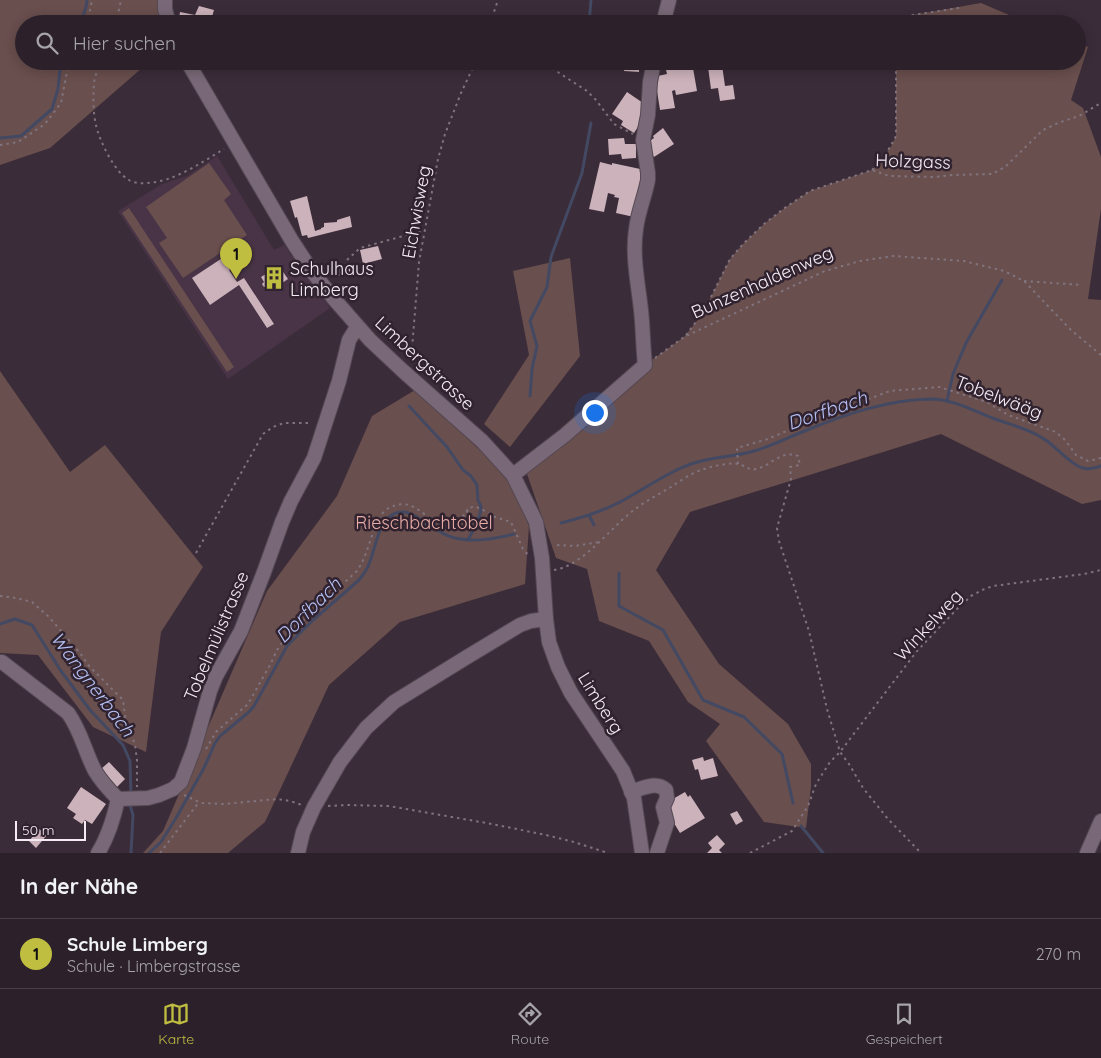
<!DOCTYPE html>
<html lang="de">
<meta charset="utf-8">
<style>
:root{--surface:#2c212b;--page:#342933;--text:#f1f3f6;--muted:#a6a3a9;--line:#483e47;--accent:#c0be40}
body{margin:0;font-family:Quicksand,sans-serif;background:var(--page);color:var(--text)}
.scale{position:absolute;left:15px;bottom:12px;width:71px;box-sizing:border-box;padding-left:5px;border:2px solid #f5ebf4;border-top:0;font-size:14px;line-height:18px;white-space:nowrap;color:#f5ebf4;-webkit-text-stroke:4px #30222f;paint-order:stroke}
.you{position:absolute;left:594px;top:412px;width:18px;height:18px;margin:-12px;border:4px solid #fff;border-radius:50%;background:#1a73e8;box-shadow:0 0 0 8px #1a73e833}
.badge{display:grid;place-items:center;width:32px;height:32px;border-radius:50%;background:var(--accent);color:#111;font-size:16px;font-weight:700}
.pin{position:absolute;translate:-50% -41px;filter:drop-shadow(0 1px 2px #0008)}
.pin::after{content:'';position:absolute;top:26px;width:18px;height:15px;background:inherit;clip-path:polygon(0 0,100% 0,50% 100%)}
.list{margin:0;padding:0;list-style:none}
h2{display:flex;justify-content:space-between;align-items:center;height:65px;margin:0;padding:0 20px;font-size:21px}
h2 small{font-size:16px;font-weight:400;color:var(--muted)}
.list li{display:grid;grid-template-columns:32px 1fr auto;gap:15px;align-items:center;box-sizing:border-box;height:70px;padding:0 20px;border-top:1px solid var(--line)}
.list b{display:block;font-size:19px;white-space:nowrap}
.list p{margin:0;font-size:16px;white-space:nowrap;color:var(--muted)}
.list em{font-size:16px;font-style:normal;color:var(--muted)}
.icon{flex:none;width:28px;height:28px;fill:none;stroke:currentColor;stroke-width:2;stroke-linecap:round;stroke-linejoin:round}
.map{position:relative;flex:none;width:1101px;height:853px;overflow:hidden}
.search{position:absolute;background:var(--surface);box-shadow:0 2px 12px #0003;left:15px;right:15px;top:15px;height:55px;display:flex;align-items:center;gap:12px;box-sizing:border-box;padding:0 18px;border-radius:28px;color:var(--muted);font-size:19px}
.sheet{height:135px;background:var(--surface)}
nav{display:flex;justify-content:space-around;align-items:center;box-sizing:border-box;height:70px;border-top:1px solid var(--line);background:var(--surface);font-size:14px;color:var(--muted)}
nav a{display:grid;justify-items:center;gap:2px}
nav .on{color:var(--accent)}
.map>svg:first-child{display:block}
.built{fill:#483446}
.green{fill:#694f4d}
.lines{fill:none;stroke-linecap:round;stroke-linejoin:round}
.stream{stroke:#434963;stroke-width:3}
.building{fill:#ccb2ba}
.minor-casing{stroke:#544853;stroke-width:16}
.path{stroke:#80737e;stroke-width:2;stroke-dasharray:2.5 4;stroke-linecap:butt}
.minor{stroke:#796877;stroke-width:14}
.labels{text-anchor:middle;dominant-baseline:central;stroke-width:5;stroke-linejoin:round;paint-order:stroke}
.street-label{font-size:18px;fill:#f5ebf4;stroke:#30222f}
.poi-label{font-size:18px;fill:#f5ebf4;stroke:#30222f;text-anchor:start}
.park-label{font-size:18px;fill:#eaaca6;stroke:#30222f}
.water-label{font-size:19px;font-style:italic;fill:#b4c0f3;stroke:#30222f}
</style>
<div class="map">
<svg width="1101" height="853" viewBox="0 0 1101 853">
<rect width="100%" height="100%" fill="#3b2c39"/>
<polygon class="built" points="217,156 274,250 284,245 330,308 228,379 118,211 162,184 187,176"/>
<g class="green">
<polygon points="0,0 159,0 163,24 24,24 24,61 150,61 50,148 0,165"/>
<polygon points="981,3 1030,24 903,24 907,17 913,15"/>
<polygon points="1077,43 1088,47 1071,100 1083,108 1101,157 1101,209 1088,299 1101,300 1101,500 1082,504 941,434 690,512 656,570 719,664 788,724 811,764 811,787 806,828 764,822 706,741 720,724 688,702 649,641 599,621 587,569 556,558 527,474 565,435 645,365 684,337 696,322 706,307 730,259 743,244 764,224 786,207 810,191 872,170 882,159 892,145 896,136 896,61 1077,61"/>
<polygon points="209,163 231,194 224,200 247,235 183,278 159,243 167,238 146,207"/>
<polygon points="129,208 234,367 227,372 122,213"/>
<polygon points="570,258 580,356 510,447 484,424 529,355 513,271"/>
<polygon points="0,371 70,472 105,445 203,567 161,632 146,752 93,727 38,655 0,653"/>
<polygon points="415,390 456,427 506,476 517,496 529,526 525,584 400,622 329,685 265,822 228,853 143,853 163,831 267,591 337,496 372,416"/>
</g>
<g class="lines">
<g class="stream">
<polyline points="80,24 86,7 87,0"/>
<polyline points="589,24 591,0"/>
<polyline points="0,138 21,136 52,109 58,89 61,61"/>
<polyline points="530,396 532,369 537,346 530,321 547,287 551,257 582,173 591,123"/>
<polyline points="947,401 953,374 966,343 1002,280"/>
<path d="M 409,406 L 447,447 L 463,470 L 471,476 L 477,485 L 478,501 C 480,504 481,504 481,508 C 481,517 472,532 468,540"/>
<polyline points="589,515 594,525"/>
<path d="M 561,523 C 581,518 600,512 618,503 C 639,492 659,478 681,468 C 704,457 730,458 754,451 C 772,446 789,437 807,430 C 846,414 887,400 930,399 C 953,399 974,411 995,419 C 1012,425 1032,430 1047,441 C 1057,448 1071,465 1083,468 C 1089,470 1095,468 1101,466"/>
<polyline points="619,573 619,606 663,630 703,700 744,717 782,754 793,803"/>
<polyline points="0,624 15,619 32,625 61,671 90,710 123,745 130,761 131,796"/>
<polyline points="130,802 130,805 133,815 131,853"/>
<polyline points="801,826 823,853"/>
<path d="M 149,853 L 161,842 L 176,818 L 204,768 L 215,743 L 220,736 L 249,712 L 254,706 L 287,646 L 312,621 L 359,580 C 363,575 367,570 369,564 C 375,549 377,530 388,518 C 405,501 424,524 439,531 C 445,535 453,538 460,539 C 478,542 497,538 514,534"/>
</g>
</g>
<g class="building">
<polygon points="199,6 214,10 210,24 203,23 203,24 178,24 180,12 195,15"/>
<polygon points="625,62 639,63 639,72 624,71"/>
<polygon points="722,65 725,86 733,85 735,99 720,101 718,88 711,89 708,67"/>
<polygon points="678,68 678,69 683,68 683,69 693,68 697,91 676,95 675,90 672,91 675,108 660,110 657,91 655,92 653,77 667,74 666,70"/>
<polygon points="627,92 646,105 647,113 634,133 621,125 623,121 612,114"/>
<polygon points="663,128 674,144 654,157 645,144 654,138 653,136"/>
<polygon points="624,138 625,144 636,144 636,158 622,159 621,154 609,155 608,139"/>
<polygon points="600,162 612,165 612,163 645,170 634,217 616,213 619,198 614,197 615,195 608,193 604,212 589,209"/>
<polygon points="307,196 315,231 321,229 321,228 324,227 324,223 337,222 337,220 350,216 352,227 308,238 307,235 302,236 297,217 295,218 290,201"/>
<polygon points="378,246 382,259 363,264 360,250"/>
<polygon points="233,251 241,263 229,270 237,282 244,278 274,324 267,328 239,285 210,305 192,278"/>
<polygon points="353,264 355,272 338,276 336,268"/>
<polygon points="279,266 288,279 270,291 267,287 264,287 262,284 264,282 261,277"/>
<polygon points="703,757 704,761 713,758 718,776 701,780 698,769 695,770 692,760"/>
<polygon points="109,762 125,779 117,787 101,769"/>
<polygon points="81,787 106,804 92,824 85,820 82,824 73,818 76,814 67,808"/>
<polygon points="685,792 688,797 690,795 705,818 680,833 666,810 666,803"/>
<polygon points="737,811 743,821 736,825 730,814"/>
<polygon points="39,829 47,835 36,848 29,841"/>
<polygon points="717,835 725,844 719,850 722,853 707,853 712,848 708,843"/>
</g>
<g class="lines">
<defs>
<g id="minor">
<polyline points="165,0 165,9 169,24"/>
<polyline points="663,24 669,0"/>
<polyline points="187,61 292,241 311,270 334,299 370,340 403,371 482,441 513,475 536,522 542,558 546,619 549,642 558,667 571,693 623,771 634,798 642,853"/>
<path d="M 513,475 L 565,435 L 645,365 C 643,347 643,328 641,310 C 638,283 632,256 636,229 C 638,212 645,196 648,180 L 648,173 L 643,140 L 648,115 L 650,82 L 654,61"/>
<path d="M 0,662 L 2,662 L 68,713 C 81,731 85,752 95,771 C 101,781 110,791 118,799 L 148,798 L 159,795 L 173,789 L 181,782 L 194,748 L 210,691 L 216,676 L 241,631 L 264,572 L 282,522 L 291,501 L 314,458 L 339,381 L 349,340 L 354,332 L 359,328"/>
<path d="M 631,792 C 643,788 656,781 666,790 L 667,798 L 663,807 L 667,823 L 657,853"/>
<path d="M 98,853 C 108,837 114,817 118,799"/>
<polyline points="298,853 303,832 314,807 340,762 366,728 394,702 467,657 520,625 531,621 546,619"/>
<polyline points="1087,853 1101,821"/>
</g>
</defs>
<use href="#minor" class="minor-casing"/>
<g class="path">
<polyline points="87,24 88,21 92,0"/>
<polyline points="116,24 121,0"/>
<polyline points="490,24 498,0"/>
<polyline points="903,24 907,17 913,15 959,8"/>
<path d="M 101,61 C 98,68 95,76 94,83 C 93,96 93,113 96,125 C 99,140 115,173 129,180 C 133,183 143,184 148,183 C 175,181 201,163 224,149"/>
<polyline points="534,61 553,69 587,91 596,100 614,124 633,134"/>
<polyline points="0,145 18,142 45,124 61,103 69,61"/>
<path d="M 872,170 C 882,159 890,149 896,136 L 896,61"/>
<polyline points="347,260 360,248 425,230"/>
<polyline points="1024,281 1082,285"/>
<polyline points="686,335 696,322 706,307 730,259 743,244 764,224 786,207 810,191 872,170 889,176 935,177 952,175 992,174 1005,167 1043,130 1058,123 1079,116 1101,103"/>
<polyline points="655,358 684,337 825,271 860,261 893,256 964,261 1004,271 1024,281 1071,330 1101,355"/>
<polyline points="411,361 419,262 438,159 445,134 461,93 476,61"/>
<polyline points="738,464 737,448 768,439 800,425 890,391 939,387 987,402 1008,415 1056,432 1066,441 1076,455 1088,461 1101,458"/>
<polyline points="459,522 468,509 470,508"/>
<polyline points="557,545 575,546 599,542"/>
<polyline points="196,553 263,434 273,427 284,423 312,423"/>
<path d="M 554,570 C 582,566 608,531 629,514 C 642,503 657,495 671,487 C 680,481 690,474 701,470 C 709,467 730,462 738,464 C 745,465 749,471 756,469 C 769,467 782,449 798,456 L 800,465 L 790,467 L 791,479 L 777,528 L 779,541 L 809,631 L 827,709 L 840,752 L 849,764 L 863,788 L 888,819 L 921,853"/>
<polyline points="0,596 16,598 32,602 49,617 80,653 89,666 123,700 125,716 135,745 137,760 137,787"/>
<path d="M 206,749 L 216,732 L 248,704 L 270,665 L 277,650 L 283,641 L 296,627 L 357,571 C 368,555 370,535 380,517 C 382,513 386,509 391,507 C 416,495 427,525 447,525 C 467,524 462,511 474,506 L 485,511 L 492,516 L 511,522 L 523,549 L 530,557"/>
<polyline points="184,795 201,803 224,804 277,799 290,801 302,805"/>
<polyline points="328,806 347,805 389,806 492,824 546,835 574,842 608,853"/>
<polyline points="160,853 199,802"/>
<polyline points="750,853 792,831 808,806 816,784 830,762 840,752 917,651 957,609 971,596 982,590 993,586 1084,574 1101,570"/>
</g>
<use href="#minor" class="minor"/>
</g>
<defs>
<symbol id="building-bare" viewBox="-9 -9 18 18"><path d="M-4-6H4V6H1V3H-1V6H-4ZM-2.5-4.3h1.7v1.8h-1.7ZM.8-4.3h1.7v1.8H.8ZM-2.5-1h1.7V.8h-1.7ZM.8-1h1.7V.8H.8Z" fill="#c0be40" stroke="#30222f" stroke-width="2.5" paint-order="stroke"/></symbol>
</defs>
<g fill-rule="evenodd">
<use href="#building-bare" x="258" y="262" width="32" height="32"/>
</g>
<g class="labels">
<g class="street-label">
<text transform="translate(913 161) rotate(2)">Holzgass</text>
<text transform="translate(416 212) rotate(-80)">Eichwisweg</text>
<text transform="translate(762 282) rotate(-24)">Bunzenhaldenweg</text>
<text transform="translate(425 363) rotate(43)">Limbergstrasse</text>
<text transform="translate(999 397) rotate(21)">Tobelwääg</text>
<text transform="translate(928 625) rotate(-47)">Winkelweg</text>
<text transform="translate(216 636) rotate(-67)">Tobelmülistrasse</text>
<text transform="translate(601 703) rotate(58)">Limberg</text>
</g>
<g class="poi-label">
<text x="290" y="268">Schulhaus<tspan x="290" dy="21">Limberg</tspan></text>
</g>
<g class="park-label">
<text x="424" y="522">Rieschbachtobel</text>
</g>
<g class="water-label">
<text transform="translate(827 410) rotate(-19)">Dorfbach</text>
<text transform="translate(308 610) rotate(-45)">Dorfbach</text>
<text transform="translate(93 684) rotate(53)">Wangnerbach</text>
</g>
</g>
</svg>
<div class="scale">50 m</div>
<div class="you"></div>
<div class="pin badge" style="left:236px;top:279px">1</div>
<div class="search"><svg class="icon" aria-label="search" viewBox="0 0 24 24"><circle cx="10" cy="10" r="6"/><path d="M15 15l6 6"/></svg>Hier suchen</div>
</div>
<section class="sheet">
<h2>In der Nähe<small></small></h2>
<ul class="list">
<li><span class="badge">1</span><div><b>Schule Limberg</b><p>Schule · Limbergstrasse</p></div><em>270 m</em></li>
</ul>
</section>
<nav>
<a class="on"><svg class="icon" aria-label="map" viewBox="0 0 24 24"><path d="M3 6l6-2 6 2 6-2v14l-6 2-6-2-6 2zM9 4v14M15 6v14"/></svg>Karte</a>
<a><svg class="icon" aria-label="directions" viewBox="0 0 24 24"><path d="M12 3l9 9-9 9-9-9zM9 14v-3h6M13 9l2 2-2 2"/></svg>Route</a>
<a><svg class="icon" aria-label="saved" viewBox="0 0 24 24"><path d="M7 4h10v16l-5-4-5 4z"/></svg>Gespeichert</a>
</nav>
